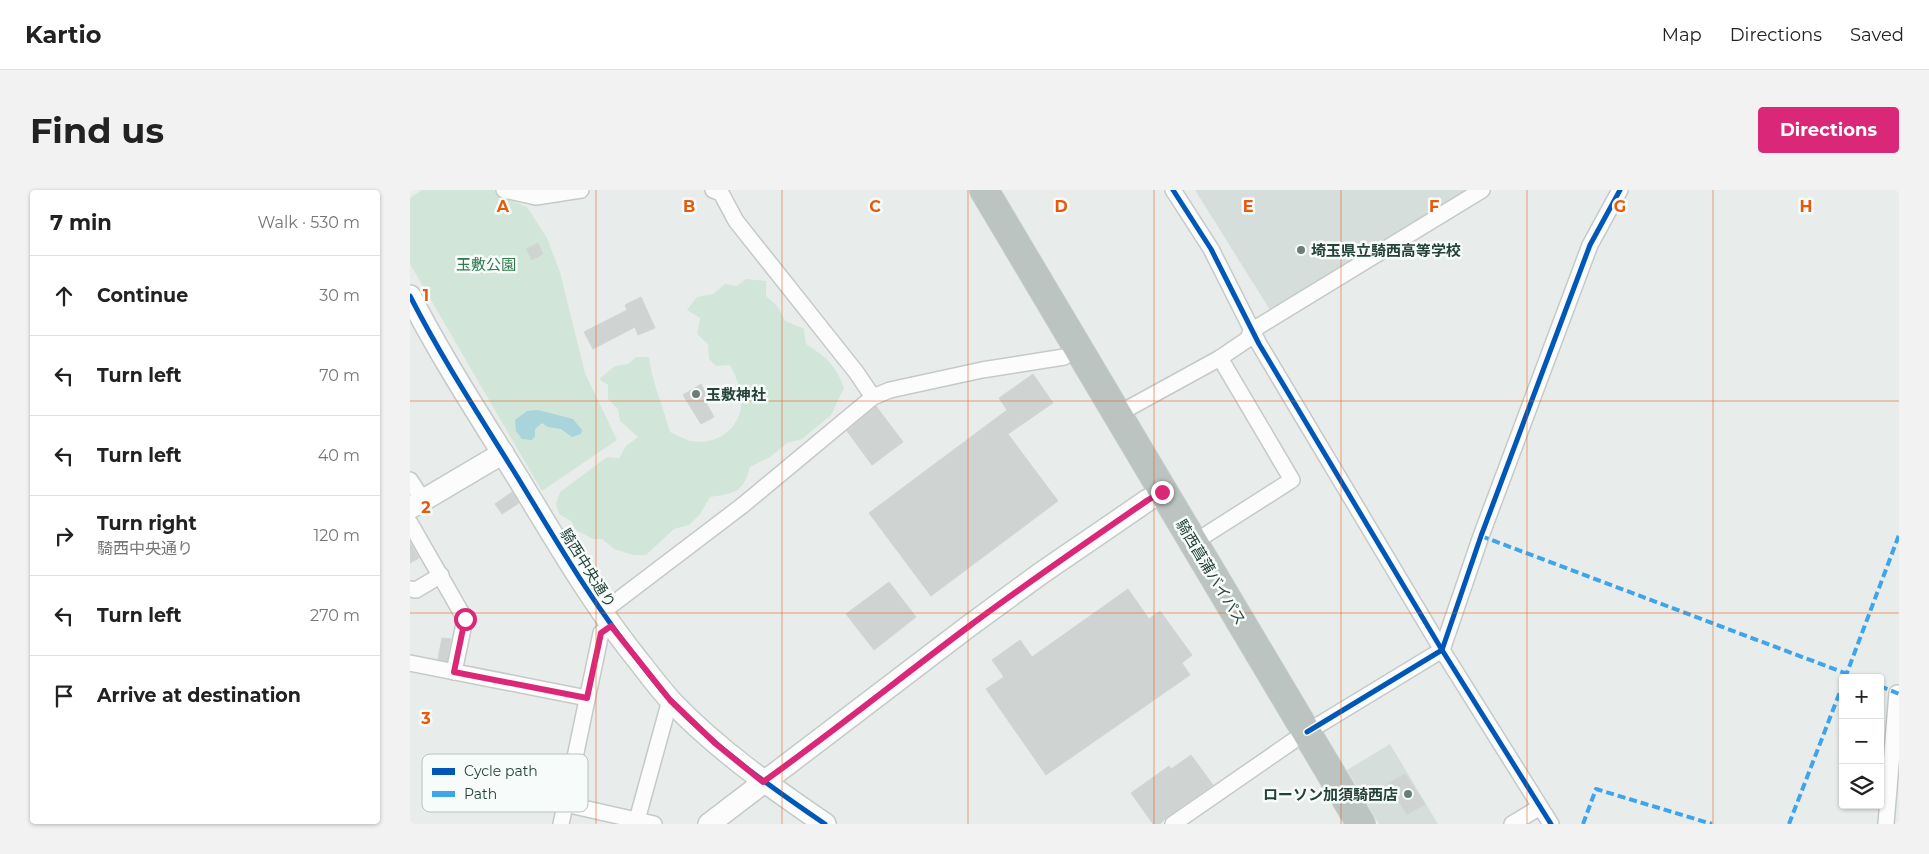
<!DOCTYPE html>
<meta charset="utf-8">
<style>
:root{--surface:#fff;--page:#f2f2f2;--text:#222;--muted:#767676;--line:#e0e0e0;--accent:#db2777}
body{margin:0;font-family:Montserrat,"Noto Sans JP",sans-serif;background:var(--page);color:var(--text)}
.controls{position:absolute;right:15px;bottom:15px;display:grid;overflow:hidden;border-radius:5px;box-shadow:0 1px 4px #0004}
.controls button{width:45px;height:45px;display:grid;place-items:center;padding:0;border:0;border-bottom:1px solid var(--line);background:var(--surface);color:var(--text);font:25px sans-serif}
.stop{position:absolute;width:15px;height:15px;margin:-11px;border:4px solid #db2777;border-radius:50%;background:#fff}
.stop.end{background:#db2777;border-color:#fff;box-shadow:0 1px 5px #0008}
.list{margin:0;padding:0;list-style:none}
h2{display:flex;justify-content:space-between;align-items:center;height:65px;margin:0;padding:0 20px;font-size:21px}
h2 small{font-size:16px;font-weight:400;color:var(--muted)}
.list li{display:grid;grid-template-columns:32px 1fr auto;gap:15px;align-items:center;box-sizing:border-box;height:80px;padding:0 20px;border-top:1px solid var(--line)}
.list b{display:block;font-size:19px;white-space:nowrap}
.list p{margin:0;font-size:16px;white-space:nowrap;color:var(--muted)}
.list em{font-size:16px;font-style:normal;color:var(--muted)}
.icon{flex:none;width:28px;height:28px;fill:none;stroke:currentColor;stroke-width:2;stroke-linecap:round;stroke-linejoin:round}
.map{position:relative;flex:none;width:1489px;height:634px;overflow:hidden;border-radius:5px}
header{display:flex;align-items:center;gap:30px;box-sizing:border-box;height:70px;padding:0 25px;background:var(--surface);border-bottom:1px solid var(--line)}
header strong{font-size:24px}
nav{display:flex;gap:28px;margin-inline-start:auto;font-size:18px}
.intro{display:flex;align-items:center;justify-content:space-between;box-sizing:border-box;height:120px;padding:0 30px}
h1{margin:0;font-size:35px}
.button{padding:12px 22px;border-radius:5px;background:var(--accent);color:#fff;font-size:18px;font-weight:700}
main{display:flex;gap:30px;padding:0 30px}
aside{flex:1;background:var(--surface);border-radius:5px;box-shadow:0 1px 4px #0004}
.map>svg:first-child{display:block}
.built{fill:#d6dedb}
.green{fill:#d1e6d8}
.water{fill:#a9d4db}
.building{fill:#cfd4d2;stroke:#d1d6d4}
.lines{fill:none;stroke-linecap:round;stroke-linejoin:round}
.street-casing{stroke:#c5cac8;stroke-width:18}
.secondary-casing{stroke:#c3cbc8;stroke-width:24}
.highway-casing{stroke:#c3ccc9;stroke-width:30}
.street{stroke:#fcfcfc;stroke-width:15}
.secondary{stroke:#fcfcfc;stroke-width:21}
.highway{stroke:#bcc4c2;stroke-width:28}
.quiet{stroke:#3ea4ec;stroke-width:4;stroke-dasharray:8 4;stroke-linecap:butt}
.cycleway-casing{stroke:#f7fbf9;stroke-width:8}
.cycleway{stroke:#0057b8;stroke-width:5}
.route{stroke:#db2777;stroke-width:6}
.grid{fill:none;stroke:#e8590c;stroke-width:1;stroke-opacity:0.55}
.poi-dot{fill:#697e78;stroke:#f7fbf9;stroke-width:2}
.labels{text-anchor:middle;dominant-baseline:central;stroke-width:5;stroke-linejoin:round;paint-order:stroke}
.poi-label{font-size:15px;font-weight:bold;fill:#24423a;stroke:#f7fbf9;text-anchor:start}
.park-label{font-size:15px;fill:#2d7a4b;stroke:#f7fbf9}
.street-label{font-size:15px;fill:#24423a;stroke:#f7fbf9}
.key{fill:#f7fbf9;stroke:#b8c4c0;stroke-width:1}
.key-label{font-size:14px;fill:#24423a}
.grid-label{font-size:16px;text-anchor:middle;font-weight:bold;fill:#e8590c;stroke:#f7fbf9;stroke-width:5;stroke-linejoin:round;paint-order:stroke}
</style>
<header>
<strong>Kartio</strong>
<nav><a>Map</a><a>Directions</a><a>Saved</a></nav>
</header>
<div class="intro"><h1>Find us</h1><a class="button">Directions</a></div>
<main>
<aside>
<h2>7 min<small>Walk · 530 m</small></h2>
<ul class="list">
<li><svg class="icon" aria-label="ahead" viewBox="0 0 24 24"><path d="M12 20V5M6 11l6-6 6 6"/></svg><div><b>Continue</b></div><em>30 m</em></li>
<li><svg class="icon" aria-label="left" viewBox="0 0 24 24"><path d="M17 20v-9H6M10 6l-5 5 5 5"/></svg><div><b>Turn left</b></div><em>70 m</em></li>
<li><svg class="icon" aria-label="left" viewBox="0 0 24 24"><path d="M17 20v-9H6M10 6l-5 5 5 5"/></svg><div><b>Turn left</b></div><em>40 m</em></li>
<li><svg class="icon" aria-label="right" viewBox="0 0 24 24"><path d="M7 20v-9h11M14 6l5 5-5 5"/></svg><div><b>Turn right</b><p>騎西中央通り</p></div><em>120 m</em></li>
<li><svg class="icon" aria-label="left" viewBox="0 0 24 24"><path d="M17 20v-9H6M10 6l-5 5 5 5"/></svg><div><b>Turn left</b></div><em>270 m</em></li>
<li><svg class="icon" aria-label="arrive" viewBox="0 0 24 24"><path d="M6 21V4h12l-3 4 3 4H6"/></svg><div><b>Arrive at destination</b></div></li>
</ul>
</aside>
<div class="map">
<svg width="1489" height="634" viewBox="0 0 1489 634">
<rect width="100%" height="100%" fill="#e8edeb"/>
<g class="built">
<polygon points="785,0 1060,0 860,120"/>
<polygon points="980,554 1028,634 969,634 937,580"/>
</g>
<g class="green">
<polygon points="12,0 84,0 90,6 117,17 137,48 150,82 175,183 207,250 132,301 0,74 0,8"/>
<path d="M 336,89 L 356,91 L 356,106 L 368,117 L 375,131 L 394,139 L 396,154 C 416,167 426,175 434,198 L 421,225 L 392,249 L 377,253 L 360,267 L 340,277 C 333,303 325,303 300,307 L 290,324 L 279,335 L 264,339 L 236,365 L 223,365 L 204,359 L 192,349 L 183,349 L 166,340 L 161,331 L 149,324 L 146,314 L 150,302 L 197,267 L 209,268 L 216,256 L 228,247 L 210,231 L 208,219 L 198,209 L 198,195 L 189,189 L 205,176 L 218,174 L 226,167 L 239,167 C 242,193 253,216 260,242 C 267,245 274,249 281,251 C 314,257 340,228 329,196 C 327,189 323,182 320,175 L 306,176 L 299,169 L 298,154 L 287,144 L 290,128 L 277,120 L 287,107 L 303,104 L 315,94 L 327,96 Z"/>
</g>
<polygon class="water" points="128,220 163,229 172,240 171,244 162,247 151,239 138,237 132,233 125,239 125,246 122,250 112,249 106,241 105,230 117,221"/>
<g class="building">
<polygon points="128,53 133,64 122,70 116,59"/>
<polygon points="231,107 245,138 228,145 225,137 183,159 174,142 217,120 215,115"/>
<polygon points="623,184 643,213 598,244 648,311 521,406 459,323 597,220 589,208"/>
<polygon points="291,194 297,205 293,207 304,227 291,234 273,205"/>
<polygon points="466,216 493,252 462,275 437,241"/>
<polygon points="102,302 109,313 92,324 85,314"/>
<polygon points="0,352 9,368 0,373"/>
<polygon points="479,392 506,427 464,460 436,424"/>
<polygon points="718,399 739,429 750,421 782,465 772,473 780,485 636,585 576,499 594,487 582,470 610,450 622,467"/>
<polygon points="32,448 41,449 37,471 28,469"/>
<polygon points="781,565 803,595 758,626 750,634 743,634 721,603 759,576 761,579"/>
<polygon points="995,584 1015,614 997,625 978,593"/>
</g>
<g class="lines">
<defs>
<g id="street">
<polyline points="94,0 126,7 171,0"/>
<polyline points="303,0 311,3 326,31 446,182 463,207"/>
<polyline points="763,0 801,59 849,154 1032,460 1141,634"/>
<polyline points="717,219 810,168 838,149 841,141 1072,0"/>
<polyline points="0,290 13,310"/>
<polyline points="0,333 55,429 44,482"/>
<polyline points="783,353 882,290 810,168"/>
<polyline points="0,399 6,400 31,385"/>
<polyline points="191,423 333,315 463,207 480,200 572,180 654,167"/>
<polyline points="0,473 177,508"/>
<polyline points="897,542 1032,460 1071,346 1180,55 1210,0"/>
<polyline points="155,614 244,634"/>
<polyline points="227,630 260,510"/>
<polyline points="151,634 191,443 201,437"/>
<polyline points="763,634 883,551"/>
<polyline points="1102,634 1130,617"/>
<polyline points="1476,634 1487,503"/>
</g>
<g id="secondary">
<path d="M 0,106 C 32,169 71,228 108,288 C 147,352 184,416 231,474 C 241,487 251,500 262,512 C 308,560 361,597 415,634"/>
<polyline points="0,318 93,263"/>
<polyline points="299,634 559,436 630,384 738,310 752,302"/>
</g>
<polyline id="highway" points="574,0 951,634"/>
</defs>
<use href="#street" class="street-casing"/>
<use href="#secondary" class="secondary-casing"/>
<use href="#highway" class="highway-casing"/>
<use href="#street" class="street"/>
<use href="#secondary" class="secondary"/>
<use href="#highway" class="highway"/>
<g class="quiet">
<polyline points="1071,346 1448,488"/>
<polyline points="1435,488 1489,345"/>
<polyline points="1470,496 1489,504"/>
<polyline points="1173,634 1186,599 1302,634"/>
<polyline points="1379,634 1433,494"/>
</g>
<defs>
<g id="cycleway">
<polyline points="763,0 801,59 849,154 1032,460 1141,634"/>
<path d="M 0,106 C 32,169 71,228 108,288 C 147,352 184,416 231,474 C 241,487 251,500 262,512 C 308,560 361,597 415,634"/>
<polyline points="897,542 1032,460 1071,346 1180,55 1210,0"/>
</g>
</defs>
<use href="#cycleway" class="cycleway-casing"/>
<use href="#cycleway" class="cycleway"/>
</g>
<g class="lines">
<path class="route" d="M 55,429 L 44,482 L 177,508 L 191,443 L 201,436 L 260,510 L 306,554 L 353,592 C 423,542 490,488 558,437 C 617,393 677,352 738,310 L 752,302"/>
</g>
<path class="grid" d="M 186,0 L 186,634M 372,0 L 372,634M 558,0 L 558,634M 744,0 L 744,634M 931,0 L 931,634M 1117,0 L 1117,634M 1303,0 L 1303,634M 0,211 L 1489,211M 0,423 L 1489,423"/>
<g class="poi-dot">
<circle cx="891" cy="60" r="5"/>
<circle cx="286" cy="204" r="5"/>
<circle cx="998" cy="604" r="5"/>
</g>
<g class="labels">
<g class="poi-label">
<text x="901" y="60">埼玉県立騎西高等学校</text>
<text x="296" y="204">玉敷神社</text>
<text x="988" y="604" text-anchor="end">ローソン加須騎西店</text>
</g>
<g class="park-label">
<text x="76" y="74">玉敷公園</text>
</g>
<g class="street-label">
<text transform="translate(178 378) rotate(58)">騎西中央通り</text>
<text transform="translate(801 382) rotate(59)">騎西菖蒲バイパス</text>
</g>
</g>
<rect x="12" y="564" width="166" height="58" rx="8" class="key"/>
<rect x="22" y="578" width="23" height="7" fill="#0057b8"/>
<rect x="22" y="601" width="23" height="6" fill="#3ea4ec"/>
<g class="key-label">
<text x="54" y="586">Cycle path</text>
<text x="54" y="609">Path</text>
</g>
<g class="grid-label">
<text x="93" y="22">A</text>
<text x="279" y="22">B</text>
<text x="465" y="22">C</text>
<text x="651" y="22">D</text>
<text x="838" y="22">E</text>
<text x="1024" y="22">F</text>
<text x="1210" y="22">G</text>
<text x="1396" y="22">H</text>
<text x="16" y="111">1</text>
<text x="16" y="323">2</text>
<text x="16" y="534">3</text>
</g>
</svg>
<div class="controls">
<button>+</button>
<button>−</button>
<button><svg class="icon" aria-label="layers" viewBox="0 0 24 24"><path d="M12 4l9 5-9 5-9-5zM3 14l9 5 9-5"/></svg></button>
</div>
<div class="stop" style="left:55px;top:429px"></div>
<div class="stop end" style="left:752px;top:302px"></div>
</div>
</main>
